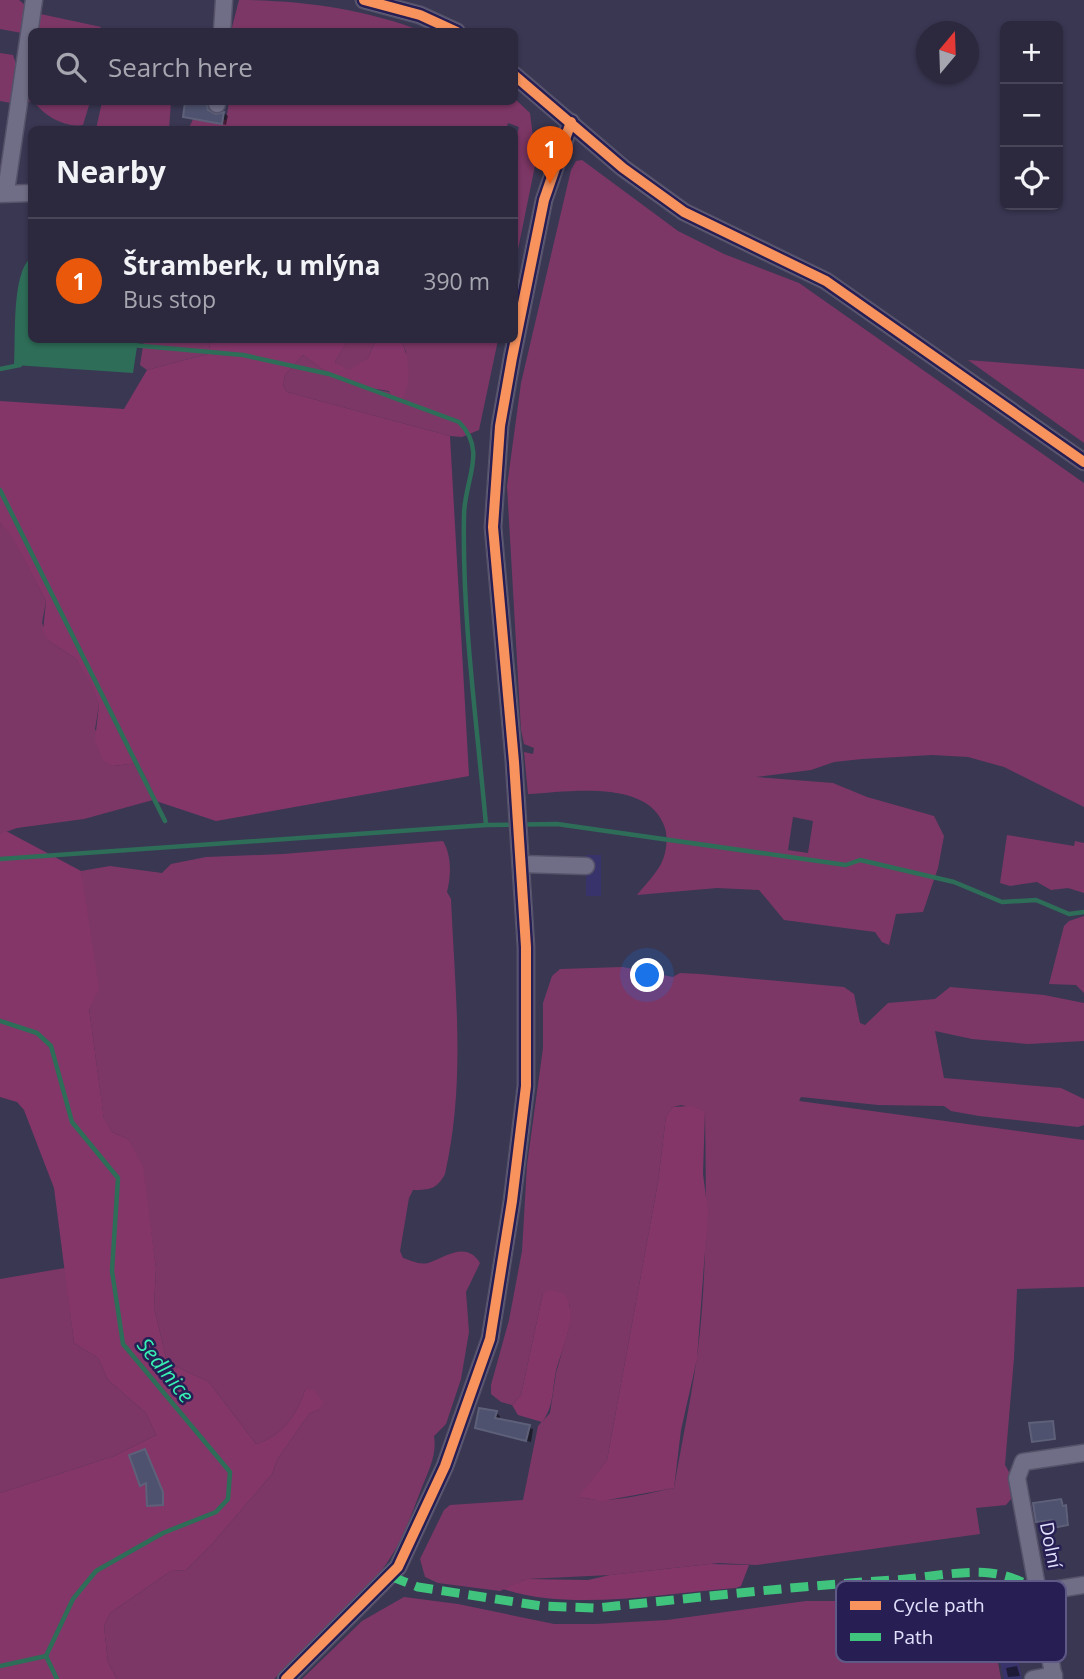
<!DOCTYPE html>
<meta charset="utf-8">
<style>
:root{--surface:#2c293e;--page:#383549;--text:#f1f3f6;--muted:#a6a6b0;--line:#484558;--accent:#ea580c}
body{margin:0;font-family:"Open Sans",sans-serif;background:var(--page);color:var(--text)}
.controls{position:absolute;right:21px;top:21px;display:grid;overflow:hidden;border-radius:10px;box-shadow:0 2px 5px #0004}
.controls button{width:63px;height:63px;display:grid;place-items:center;padding:0;border:0;border-bottom:2px solid var(--line);background:var(--surface);color:var(--text);font:35px sans-serif}
.compass{position:absolute;left:916px;top:21px;width:63px;height:63px;border-radius:50%;background:var(--surface);box-shadow:0 2px 5px #0004;rotate:19deg}
.you{position:absolute;left:648px;top:976px;width:24px;height:24px;margin:-18px;border:5px solid #fff;border-radius:50%;background:#1a73e8;box-shadow:0 0 0 10px #1a73e833}
.badge{display:grid;place-items:center;width:46px;height:46px;border-radius:50%;background:var(--accent);color:#fff;font-size:23px;font-weight:700}
.pin{position:absolute;translate:-50% -58px;filter:drop-shadow(0 2px 4px #0008)}
.pin::after{content:'';position:absolute;top:37px;width:24px;height:21px;background:inherit;clip-path:polygon(0 0,100% 0,50% 100%)}
.list{margin:0;padding:0;list-style:none}
h2{display:flex;justify-content:space-between;align-items:center;height:91px;margin:0;padding:0 28px;font-size:30px}
h2 small{font-size:23px;font-weight:400;color:var(--muted)}
.list li{display:grid;grid-template-columns:46px 1fr auto;gap:21px;align-items:center;box-sizing:border-box;height:126px;padding:0 28px;border-top:2px solid var(--line)}
.list b{display:block;font-size:26px;white-space:nowrap}
.list p{margin:0;font-size:23px;white-space:nowrap;color:var(--muted)}
.list em{font-size:23px;font-style:normal;color:var(--muted)}
.icon{flex:none;width:38px;height:38px;fill:none;stroke:currentColor;stroke-width:2;stroke-linecap:round;stroke-linejoin:round}
.map{position:relative;flex:none;width:1084px;height:1679px;overflow:hidden}
.search{position:absolute;background:var(--surface);box-shadow:0 2px 5px #0004;left:28px;top:28px;width:490px;height:77px;display:flex;align-items:center;gap:18px;box-sizing:border-box;padding:0 24px;border-radius:10px;color:var(--muted);font-size:26px}
.panel{position:absolute;background:var(--surface);box-shadow:0 2px 5px #0004;left:28px;top:126px;width:490px;height:217px;border-radius:10px}
.map>svg:first-child{display:block}
.built{fill:#39336c}
.green{fill:#7d3766;fill-rule:evenodd}
.forest{fill:#843669}
.water{fill:#2e6d58}
.shadow{fill:#0007}
.lines{fill:none;stroke-linecap:round;stroke-linejoin:round}
.stream{stroke:#2e6d58;stroke-width:4.5}
.building{fill:#4e526e;stroke:#5d6078;stroke-width:2}
.minor-casing{stroke:#55526a;stroke-width:19}
.minor{stroke:#706e86;stroke-width:16}
.quiet{stroke:#40c37c;stroke-width:9;stroke-dasharray:18 9;stroke-linecap:butt}
.cycleway-casing{stroke:#271f54;stroke-width:15}
.cycleway{stroke:#f8935d;stroke-width:10}
.labels{text-anchor:middle;dominant-baseline:central;stroke-width:5;stroke-linejoin:round;paint-order:stroke}
.street-label{font-size:19px;fill:#e1e1fd;stroke:#271f54}
.water-label{font-size:21px;font-style:italic;fill:#37f0b4;stroke:#271f54}
.key{fill:#271f54;stroke:#5f5987;stroke-width:2}
.key-label{font-size:19px;fill:#e1e1fd}
</style>
<div class="map">
<svg width="1084" height="1679" viewBox="0 0 1084 1679">
<rect width="100%" height="100%" fill="#3a3753"/>
<g class="built">
<rect x="586" y="855" width="15" height="41"/>
<polygon points="1016,1649 1022,1679 1004,1679 998,1652"/>
</g>
<g class="green">
<polygon points="0,0 19,0 26,6 22,33 0,29"/>
<path d="M 239,0 C 301,0 364,9 422,31 L 231,31 Z"/>
<polygon points="36,13 101,27 100,31 33,32"/>
<path d="M 31,41 L 32,102 L 90,102 L 83,125 C 65,128 45,116 34,102 L 24,101 Z"/>
<polygon points="0,53 13,55 16,64 11,103 0,101"/>
<polygon points="515,99 530,113 536,161 515,264 514,146 519,127 508,123 506,130 188,130 195,115 226,120 229,102"/>
<polygon points="102,102 171,102 169,129 96,129"/>
<path d="M 582,160 L 678,231 L 724,254 L 799,283 L 1084,483 L 1084,807 L 1004,767 L 968,757 L 932,755 L 862,759 L 834,762 L 811,770 L 756,777 L 833,783 L 867,797 L 934,816 L 944,836 L 938,868 L 923,912 L 896,914 L 889,945 L 882,942 L 875,932 L 784,920 L 759,890 L 717,888 L 637,895 C 645,885 655,875 661,864 C 667,852 669,835 663,823 C 644,779 567,792 528,794 L 524,752 L 533,754 L 534,748 L 524,744 L 521,730 L 507,486 L 521,383 L 571,170 L 576,161 ZM 793,817 L 813,821 L 808,853 L 788,850 Z"/>
<polygon points="144,340 211,340 208,354 147,370 140,365"/>
<polygon points="344,340 376,340 368,358 349,371 335,362 346,344"/>
<polygon points="401,340 498,340 479,430 462,437 450,436 287,392 283,386 285,375 303,355 322,369 356,386 389,392 393,399 400,401 406,352"/>
<polygon points="968,360 1084,369 1084,443"/>
<polygon points="0,523 12,535 46,601 42,623 49,641 76,659 93,685 99,705 95,729 113,766 137,763 149,783 153,800 84,819 17,828 0,834"/>
<polygon points="1007,835 1074,846 1075,841 1084,843 1084,893 1068,888 1051,890 1037,882 1010,886 1000,883"/>
<path d="M 443,841 C 452,856 451,876 447,892 L 451,899 C 455,994 466,1080 445,1174 C 437,1189 430,1190 413,1190 L 409,1198 L 400,1251 L 403,1258 C 412,1261 421,1266 431,1262 C 446,1256 467,1241 480,1263 L 466,1292 L 469,1332 L 461,1379 L 446,1424 L 434,1436 C 437,1454 429,1470 422,1487 C 413,1510 405,1535 392,1555 C 362,1603 316,1642 274,1679 L 117,1679 L 108,1663 L 104,1626 L 110,1613 L 171,1571 L 186,1570 L 213,1543 L 272,1474 L 277,1460 L 309,1414 L 319,1409 L 305,1390 C 297,1414 283,1436 256,1444 L 209,1382 L 167,1362 L 154,1307 L 156,1268 L 147,1203 L 128,1139 L 112,1132 L 104,1120 L 89,1008 L 81,871 L 110,866 L 162,873 L 171,864 L 206,857 L 283,854 Z"/>
<polygon points="1084,916 1084,993 1076,985 1049,984 1064,926 1069,921"/>
<path d="M 623,967 L 673,977 L 680,973 L 700,974 L 844,987 L 854,994 L 860,1023 L 865,1025 L 888,1003 L 935,999 L 950,987 L 1044,995 L 1084,1003 L 1084,1041 L 1028,1044 L 972,1039 L 935,1031 L 944,1078 L 1061,1088 L 1084,1099 L 1084,1125 L 1078,1127 L 979,1116 L 951,1111 L 944,1106 L 878,1105 L 801,1097 L 799,1101 L 1084,1140 L 1084,1287 L 1017,1289 L 1014,1358 L 1005,1465 L 1009,1472 L 1011,1499 L 1006,1505 L 976,1508 L 980,1534 L 756,1565 L 719,1563 L 610,1575 L 527,1579 L 500,1591 L 438,1583 L 425,1577 L 420,1559 L 444,1510 L 450,1505 L 523,1500 L 538,1426 L 550,1413 L 556,1373 L 568,1331 L 570,1305 L 543,1293 L 521,1395 L 512,1405 L 501,1402 L 491,1394 L 491,1385 L 509,1320 L 522,1251 L 527,1165 L 543,1048 L 543,1003 L 552,976 L 560,969 ZM 681,1105 L 705,1111 C 706,1177 707,1242 702,1309 C 698,1369 684,1429 674,1488 C 643,1494 611,1505 580,1497 L 607,1460 L 658,1182 L 666,1116 L 673,1107 Z"/>
<polygon points="65,1268 74,1343 98,1358 108,1380 146,1413 156,1435 114,1456 0,1493 0,1279"/>
<polygon points="1009,1584 1023,1596 1036,1624 1030,1633 995,1646 1001,1679 302,1679 362,1621 404,1597 458,1604 554,1624 595,1624 667,1620 806,1601 838,1601"/>
</g>
<g class="forest">
<path d="M 211,340 L 344,340 L 346,344 L 335,362 L 349,370 L 368,358 L 376,340 L 401,340 C 409,357 413,385 400,401 L 392,399 L 389,391 L 357,386 L 322,369 L 303,355 L 285,375 L 283,386 L 287,392 L 450,436 L 469,776 L 216,821 L 153,800 L 149,783 L 137,763 L 113,766 L 103,760 L 95,740 L 99,705 L 92,685 L 76,659 L 49,641 L 43,631 L 46,601 L 12,536 L 0,523 L 0,401 L 124,409 L 147,370 L 208,354 Z"/>
<path d="M 6,831 L 81,871 L 99,989 L 89,1008 L 104,1119 L 112,1132 L 128,1139 L 143,1167 L 156,1268 L 154,1307 L 167,1362 L 209,1382 L 256,1444 C 283,1436 297,1414 305,1390 L 313,1390 L 323,1402 L 319,1409 L 309,1414 L 277,1460 L 272,1474 L 213,1543 L 186,1570 L 171,1571 L 110,1613 L 104,1626 L 108,1663 L 117,1679 L 0,1679 L 0,1493 L 114,1456 L 156,1435 L 146,1413 L 108,1380 L 98,1358 L 74,1343 L 54,1188 L 24,1110 L 17,1102 L 0,1097 L 0,834 Z"/>
<polygon points="690,1106 705,1111 703,1174 708,1213 704,1264 697,1359 681,1430 674,1488 602,1501 579,1497 607,1460 658,1182 666,1116 673,1107"/>
<path d="M 550,1290 L 563,1293 C 581,1310 561,1351 556,1371 C 552,1390 554,1407 542,1422 L 518,1415 L 512,1405 L 521,1395 L 543,1293 Z"/>
<path d="M 710,1564 L 749,1565 L 741,1586 L 736,1588 C 664,1593 572,1612 503,1589 L 527,1579 L 588,1580 L 610,1575 Z"/>
</g>
<path class="water" d="M 31,257 L 32,340 L 138,340 L 133,373 L 14,365 C 16,338 11,275 31,257 Z"/>
<g class="shadow">
<polygon points="206,106 216,116 224,113 228,116 226,125 185,116"/>
<polygon points="496,1413 500,1416 499,1421 533,1429 531,1442 477,1427"/>
<polygon points="1061,1501 1067,1508 1069,1525 1056,1528 1053,1520 1038,1521"/>
<polygon points="1017,1666 1020,1676 1008,1677 1006,1668"/>
</g>
<g class="lines">
<g class="stream">
<path d="M 132,345 L 243,355 L 329,374 L 459,422 C 488,451 464,480 464,516 C 462,619 477,723 486,825"/>
<polyline points="0,369 20,365"/>
<polyline points="0,490 165,821"/>
<polyline points="0,859 486,825 557,824 846,865 860,860 954,882 1002,902 1036,900 1069,914 1084,912"/>
<polyline points="0,1021 37,1033 51,1046 72,1122 118,1178 112,1271 123,1344 230,1472 228,1499 216,1512 163,1533 96,1571 73,1599 46,1656 57,1679"/>
<polyline points="0,1666 46,1656"/>
</g>
</g>
<g class="building">
<polygon points="185,102 207,104 208,110 216,114 224,112 222,124 183,117"/>
<polygon points="479,1408 497,1411 495,1418 530,1425 526,1441 475,1428"/>
<polygon points="1053,1421 1055,1439 1032,1442 1029,1423"/>
<polygon points="145,1449 163,1492 163,1505 147,1506 146,1483 140,1486 129,1455"/>
<polygon points="1061,1499 1063,1506 1066,1505 1068,1525 1053,1528 1052,1520 1036,1522 1033,1503"/>
</g>
<g class="lines">
<defs>
<g id="minor">
<polyline points="364,0 420,15 457,32"/>
<polyline points="222,32 224,0"/>
<polyline points="514,75 623,168 684,212 826,281 1084,462"/>
<polyline points="217,104 217,102"/>
<polyline points="6,191 34,0"/>
<polyline points="0,194 32,193"/>
<polyline points="521,864 586,866"/>
<polyline points="1040,1592 1084,1585"/>
<polyline points="286,1679 398,1567 445,1466 490,1339 512,1201 526,1086 526,947 514,762 493,527 500,426 512,358 544,200 571,122"/>
<polyline points="1033,1679 1054,1675"/>
<polyline points="1054,1679 1017,1478 1023,1462 1084,1453"/>
</g>
</defs>
<use href="#minor" class="minor-casing"/>
<use href="#minor" class="minor"/>
<path class="quiet" d="M 390,1576 L 418,1587 L 541,1606 L 596,1608 C 695,1598 794,1586 894,1580 C 927,1578 958,1570 990,1573 C 1009,1575 1024,1582 1040,1592"/>
<defs>
<g id="cycleway">
<polyline points="364,0 420,15 457,32"/>
<polyline points="514,75 623,168 684,212 826,281 1084,462"/>
<polyline points="286,1679 398,1567 445,1466 490,1339 512,1201 526,1086 526,947 514,762 493,527 500,426 512,358 544,200 571,122"/>
</g>
</defs>
<use href="#cycleway" class="cycleway-casing"/>
<use href="#cycleway" class="cycleway"/>
</g>
<g class="labels">
<g class="street-label">
<text transform="translate(1051 1545) rotate(79)">Dolní</text>
</g>
<g class="water-label">
<text transform="translate(166 1370) rotate(51)">Sedlnice</text>
</g>
</g>
<rect x="836" y="1581" width="230" height="81" rx="10" class="key"/>
<rect x="850" y="1601" width="31" height="9" fill="#f8935d"/>
<rect x="850" y="1633" width="31" height="8" fill="#40c37c"/>
<g class="key-label">
<text x="893" y="1612">Cycle path</text>
<text x="893" y="1644">Path</text>
</g>
</svg>
<div class="controls">
<button>+</button>
<button>−</button>
<button><svg class="icon" aria-label="locate" viewBox="0 0 24 24"><circle cx="12" cy="12" r="6"/><path d="M12 2v4M12 18v4M2 12h4M18 12h4"/></svg></button>
</div>
<svg class="compass" viewBox="-18 -18 36 36"><path d="M0-13l5 13h-10z" fill="#e53935"/><path d="M0 13l5-13h-10z" fill="#a6a6b0"/></svg>
<div class="you"></div>
<div class="pin badge" style="left:550px;top:184px">1</div>
<div class="search"><svg class="icon" aria-label="search" viewBox="0 0 24 24"><circle cx="10" cy="10" r="6"/><path d="M15 15l6 6"/></svg>Search here</div>
<section class="panel">
<h2>Nearby<small></small></h2>
<ul class="list">
<li><span class="badge">1</span><div><b>Štramberk, u mlýna</b><p>Bus stop</p></div><em>390 m</em></li>
</ul>
</section>
</div>
